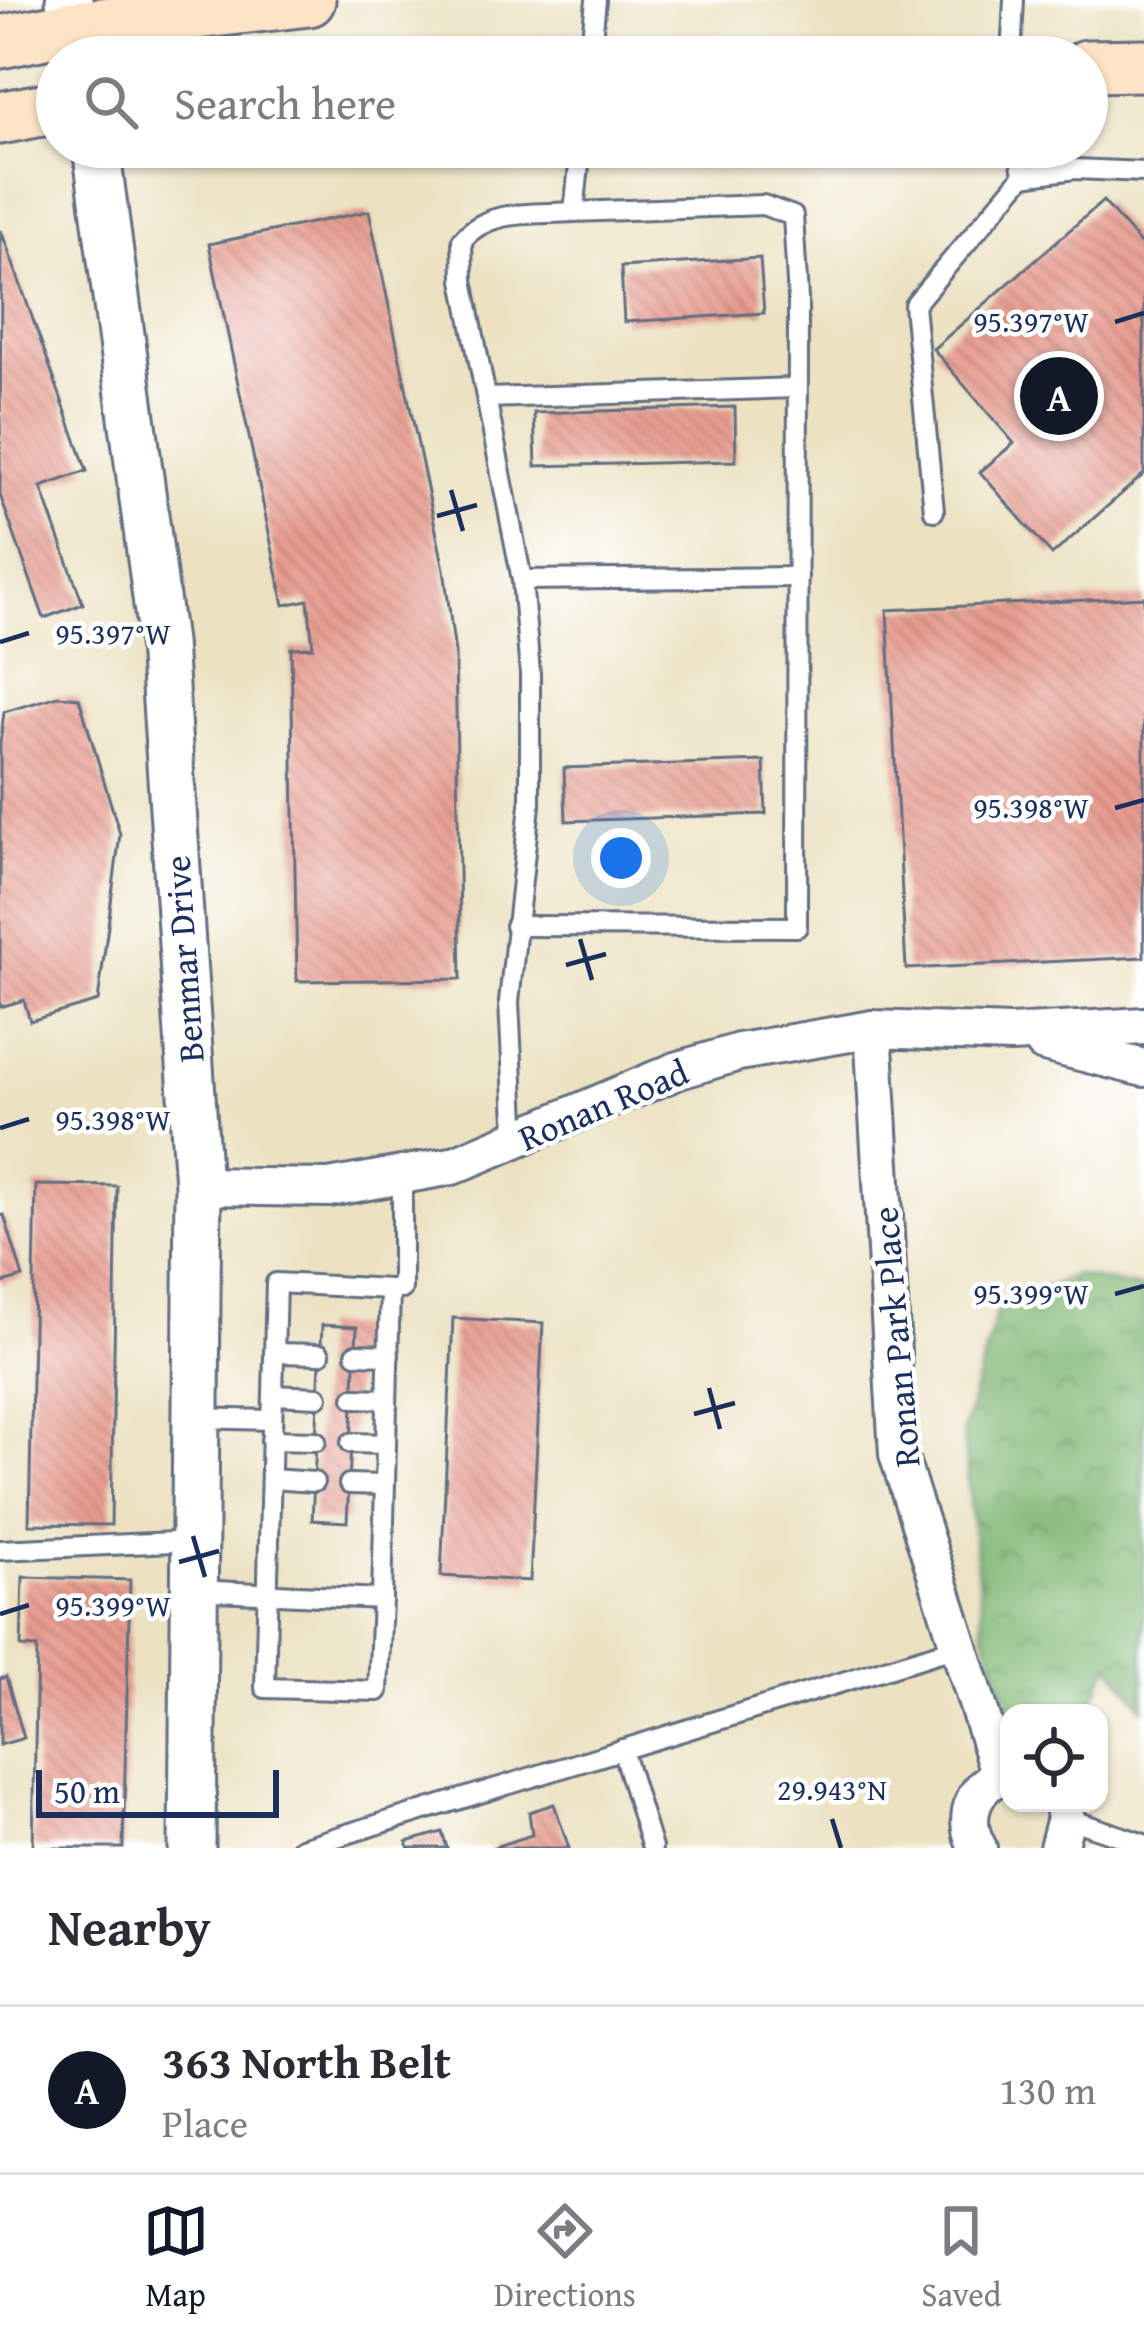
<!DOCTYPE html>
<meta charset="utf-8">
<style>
:root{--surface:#fff;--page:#f7f7f7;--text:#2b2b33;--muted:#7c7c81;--line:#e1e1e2;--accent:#111827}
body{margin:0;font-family:"Gentium Book Plus",serif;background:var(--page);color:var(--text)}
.controls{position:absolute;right:36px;bottom:36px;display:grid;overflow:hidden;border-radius:24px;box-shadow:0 3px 9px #0004}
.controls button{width:108px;height:108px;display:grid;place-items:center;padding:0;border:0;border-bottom:3px solid var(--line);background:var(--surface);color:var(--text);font:60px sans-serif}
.scale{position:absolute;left:36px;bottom:30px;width:243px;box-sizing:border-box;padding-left:12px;border:6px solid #1b2f5e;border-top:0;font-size:33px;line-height:42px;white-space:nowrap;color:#1b2f5e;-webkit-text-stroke:9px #fff;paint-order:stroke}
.you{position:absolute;left:621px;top:858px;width:42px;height:42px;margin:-30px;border:9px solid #fff;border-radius:50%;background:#1a73e8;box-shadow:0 0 0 18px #1a73e833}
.badge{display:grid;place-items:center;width:78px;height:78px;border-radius:50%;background:var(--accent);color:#fff;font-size:39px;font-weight:700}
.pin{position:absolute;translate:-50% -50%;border:6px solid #fff;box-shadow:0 3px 12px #0006}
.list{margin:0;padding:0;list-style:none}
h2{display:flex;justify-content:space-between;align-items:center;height:156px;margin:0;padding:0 48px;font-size:51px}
h2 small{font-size:39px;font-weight:400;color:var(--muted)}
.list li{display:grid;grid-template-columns:78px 1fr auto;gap:36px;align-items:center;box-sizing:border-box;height:168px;padding:0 48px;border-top:3px solid var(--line)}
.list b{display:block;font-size:45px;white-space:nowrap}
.list p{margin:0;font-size:39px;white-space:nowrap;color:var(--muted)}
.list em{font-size:39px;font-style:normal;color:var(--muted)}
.icon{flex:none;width:66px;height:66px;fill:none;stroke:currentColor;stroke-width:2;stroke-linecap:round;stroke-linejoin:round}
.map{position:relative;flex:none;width:1144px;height:1848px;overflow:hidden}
.search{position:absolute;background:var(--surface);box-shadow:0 3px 9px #0004;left:36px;right:36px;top:36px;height:132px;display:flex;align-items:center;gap:30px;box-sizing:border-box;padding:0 42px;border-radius:66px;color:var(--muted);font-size:45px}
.sheet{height:324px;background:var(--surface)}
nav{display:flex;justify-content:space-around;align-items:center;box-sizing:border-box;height:168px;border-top:3px solid var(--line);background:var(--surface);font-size:33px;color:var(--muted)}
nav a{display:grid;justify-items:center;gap:6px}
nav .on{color:var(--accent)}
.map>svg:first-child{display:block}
.forest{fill:url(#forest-crowns);stroke:#4f746a;stroke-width:3}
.building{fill:url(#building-back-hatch)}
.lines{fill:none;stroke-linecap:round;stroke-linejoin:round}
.service-casing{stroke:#646e81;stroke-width:24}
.minor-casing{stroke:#646e81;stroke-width:42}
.tertiary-casing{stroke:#646e81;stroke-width:51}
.secondary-casing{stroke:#646e81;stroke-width:57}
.service{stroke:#fff;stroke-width:18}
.minor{stroke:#fff;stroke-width:36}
.tertiary{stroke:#fff;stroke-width:45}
.secondary{stroke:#fee4c6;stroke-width:51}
.ticks{fill:none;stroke:#1b2f5e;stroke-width:4.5}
.labels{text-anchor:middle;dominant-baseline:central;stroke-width:9;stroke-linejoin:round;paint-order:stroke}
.street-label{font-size:36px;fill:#1b2f5e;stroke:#fff}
.ticks-label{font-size:30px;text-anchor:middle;fill:#1b2f5e;stroke:#fff;stroke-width:9;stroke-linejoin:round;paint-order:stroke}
</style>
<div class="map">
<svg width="1144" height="1848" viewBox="0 0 1144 1848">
<defs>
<pattern id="forest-crowns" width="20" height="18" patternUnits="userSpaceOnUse" patternTransform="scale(3)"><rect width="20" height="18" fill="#83ba77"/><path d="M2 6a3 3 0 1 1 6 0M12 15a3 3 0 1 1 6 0" fill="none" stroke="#6a9865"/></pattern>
<pattern id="building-back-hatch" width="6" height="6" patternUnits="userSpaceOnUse" patternTransform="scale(3)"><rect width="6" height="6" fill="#e99d90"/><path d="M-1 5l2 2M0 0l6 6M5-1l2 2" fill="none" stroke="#bc8079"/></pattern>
</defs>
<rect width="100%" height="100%" fill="#fff"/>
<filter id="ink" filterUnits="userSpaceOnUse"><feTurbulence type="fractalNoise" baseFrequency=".00833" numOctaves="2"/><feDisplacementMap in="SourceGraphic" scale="24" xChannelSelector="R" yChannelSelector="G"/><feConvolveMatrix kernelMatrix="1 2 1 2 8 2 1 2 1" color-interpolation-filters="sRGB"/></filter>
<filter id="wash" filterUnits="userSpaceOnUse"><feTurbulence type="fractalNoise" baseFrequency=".004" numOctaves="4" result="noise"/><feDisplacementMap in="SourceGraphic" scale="48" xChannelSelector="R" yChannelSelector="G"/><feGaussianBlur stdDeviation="2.7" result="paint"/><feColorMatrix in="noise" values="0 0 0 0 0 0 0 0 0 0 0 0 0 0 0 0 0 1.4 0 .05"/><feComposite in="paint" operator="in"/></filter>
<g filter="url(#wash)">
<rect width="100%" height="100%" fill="#ece2c2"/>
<polygon class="forest" points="1075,1275 1144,1289 1144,1708 1110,1664 1087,1713 1010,1713 984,1632 963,1432 997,1311"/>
<g id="blocks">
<g class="building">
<polygon points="1103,201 1144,248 1144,474 1052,555 980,472 1014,443 933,349"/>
<polygon points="369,211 444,569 455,653 461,979 297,981 291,648 313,647 308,600 284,605 209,244"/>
<polygon points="1,230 87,471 41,487 83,604 44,618 0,495"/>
<polygon points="760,258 764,313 624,322 621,267"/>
<polygon points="735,407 736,461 536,466 534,413"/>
<polygon points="1144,597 1144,957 906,969 887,610"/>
<polygon points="58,696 79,698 120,834 98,1001 30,1021 24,1000 0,1007 0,743 4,712"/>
<polygon points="764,761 766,814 566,821 564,768"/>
<polygon points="36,1185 117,1186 111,1525 29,1524"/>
<polygon points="4,1215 23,1277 0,1284 0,1216"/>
<polygon points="453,1318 543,1323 530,1581 441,1576"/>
<polygon points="322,1325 357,1327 347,1522 312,1520"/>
<polygon points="23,1577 130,1580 123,1848 33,1848 37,1648 21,1647"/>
<polygon points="6,1677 24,1738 0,1745 0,1679"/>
<polygon points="554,1804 569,1848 491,1848 532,1835 529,1812"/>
<polygon points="442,1832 447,1848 409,1848 407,1842"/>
</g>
</g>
</g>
<g filter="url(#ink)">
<use href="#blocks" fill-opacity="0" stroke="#646e81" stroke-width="3"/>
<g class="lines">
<defs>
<g id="service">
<polyline points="590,57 596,0"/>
<polyline points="1011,57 1014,0"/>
<polyline points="1023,176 1075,169 1144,172"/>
<polyline points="487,398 797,388"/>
<polyline points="934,511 914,305 1023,176 1019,147"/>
<polyline points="522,580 798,577"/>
<polyline points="515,926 797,927 798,299 793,216 763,205 574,212"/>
<path d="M 516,1141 L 509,1002 L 530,805 L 530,674 L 522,580 L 463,280 L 462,240 C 489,208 534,215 574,212 L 581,147"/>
<polyline points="274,1353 320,1354"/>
<polyline points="356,1354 389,1355"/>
<polyline points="273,1395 318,1397"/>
<polyline points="354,1398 387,1399"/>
<polyline points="196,1418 272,1420"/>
<polyline points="271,1440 316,1441"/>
<polyline points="351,1443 386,1444"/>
<polyline points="271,1479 314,1482"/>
<polyline points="349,1484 384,1485"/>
<polyline points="0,1550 195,1541"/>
<polyline points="194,1590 382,1599 390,1289 402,1289 402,1175"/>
<polyline points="382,1599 378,1691 265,1688 276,1283 390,1289"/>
<polyline points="622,1749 652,1848"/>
<polyline points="1066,1818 1144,1844"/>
<polyline points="301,1848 960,1646"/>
</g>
<g id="minor">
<polyline points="873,1029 898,1454 1000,1775"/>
<polyline points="1044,1043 1144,1068"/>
<polyline points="198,1186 329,1188 452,1166 676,1071 739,1052 873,1029 1011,1034 1144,1026"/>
<path d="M 978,1848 C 960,1817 974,1782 1009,1773"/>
<polyline points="1058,1848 1066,1818 1063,1803"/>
</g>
<g id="tertiary">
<polyline points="69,0 80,57"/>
<polyline points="96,147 162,642 198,1186 192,1848"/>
</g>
<g id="secondary">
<polyline points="0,42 74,27 309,0"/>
<polyline points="1087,66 1144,65"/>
<polyline points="0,118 57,107"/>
</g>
</defs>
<use href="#service" class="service-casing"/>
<use href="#minor" class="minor-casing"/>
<use href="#tertiary" class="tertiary-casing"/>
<use href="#secondary" class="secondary-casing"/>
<use href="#service" class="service"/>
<use href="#minor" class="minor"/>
<use href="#tertiary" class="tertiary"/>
<use href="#secondary" class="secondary"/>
</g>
</g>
<path class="ticks" d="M 1115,322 L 1144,313M 451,490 L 463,531M 437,516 L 477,505M 0,642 L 29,633M 1115,808 L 1144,800M 580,939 L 592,980M 566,965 L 606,954M 0,1128 L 29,1119M 1115,1294 L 1144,1286M 709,1388 L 720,1429M 694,1414 L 735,1403M 193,1536 L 205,1577M 179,1562 L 219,1551M 0,1614 L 29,1605M 832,1819 L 841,1848"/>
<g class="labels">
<g class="street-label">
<text transform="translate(183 959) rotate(-94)">Benmar Drive</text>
<text transform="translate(603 1104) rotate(-23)">Ronan Road</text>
<text transform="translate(895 1337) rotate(-95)">Ronan Park Place</text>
</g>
</g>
<g class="ticks-label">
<text x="1031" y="332">95.397°W</text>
<text x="113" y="644">95.397°W</text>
<text x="1031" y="818">95.398°W</text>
<text x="113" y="1130">95.398°W</text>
<text x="1031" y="1304">95.399°W</text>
<text x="113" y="1616">95.399°W</text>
<text x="832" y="1800">29.943°N</text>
</g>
</svg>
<div class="controls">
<button><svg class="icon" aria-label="locate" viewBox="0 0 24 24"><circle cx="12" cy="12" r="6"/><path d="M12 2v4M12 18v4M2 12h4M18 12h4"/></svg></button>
</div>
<div class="scale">50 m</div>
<div class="you"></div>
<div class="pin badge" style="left:1059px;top:396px">A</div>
<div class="search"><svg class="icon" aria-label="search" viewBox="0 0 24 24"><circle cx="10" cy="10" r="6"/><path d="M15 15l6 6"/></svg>Search here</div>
</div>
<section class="sheet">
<h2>Nearby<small></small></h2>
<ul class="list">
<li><span class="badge">A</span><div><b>363 North Belt</b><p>Place</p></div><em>130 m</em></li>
</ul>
</section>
<nav>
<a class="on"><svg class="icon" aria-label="map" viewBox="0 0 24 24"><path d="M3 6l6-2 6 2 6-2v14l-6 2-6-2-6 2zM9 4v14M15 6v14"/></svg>Map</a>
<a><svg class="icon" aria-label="directions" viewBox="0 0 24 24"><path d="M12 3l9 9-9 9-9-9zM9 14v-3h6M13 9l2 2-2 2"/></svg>Directions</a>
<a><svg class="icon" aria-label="saved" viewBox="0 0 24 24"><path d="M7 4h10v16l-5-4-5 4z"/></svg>Saved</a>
</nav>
